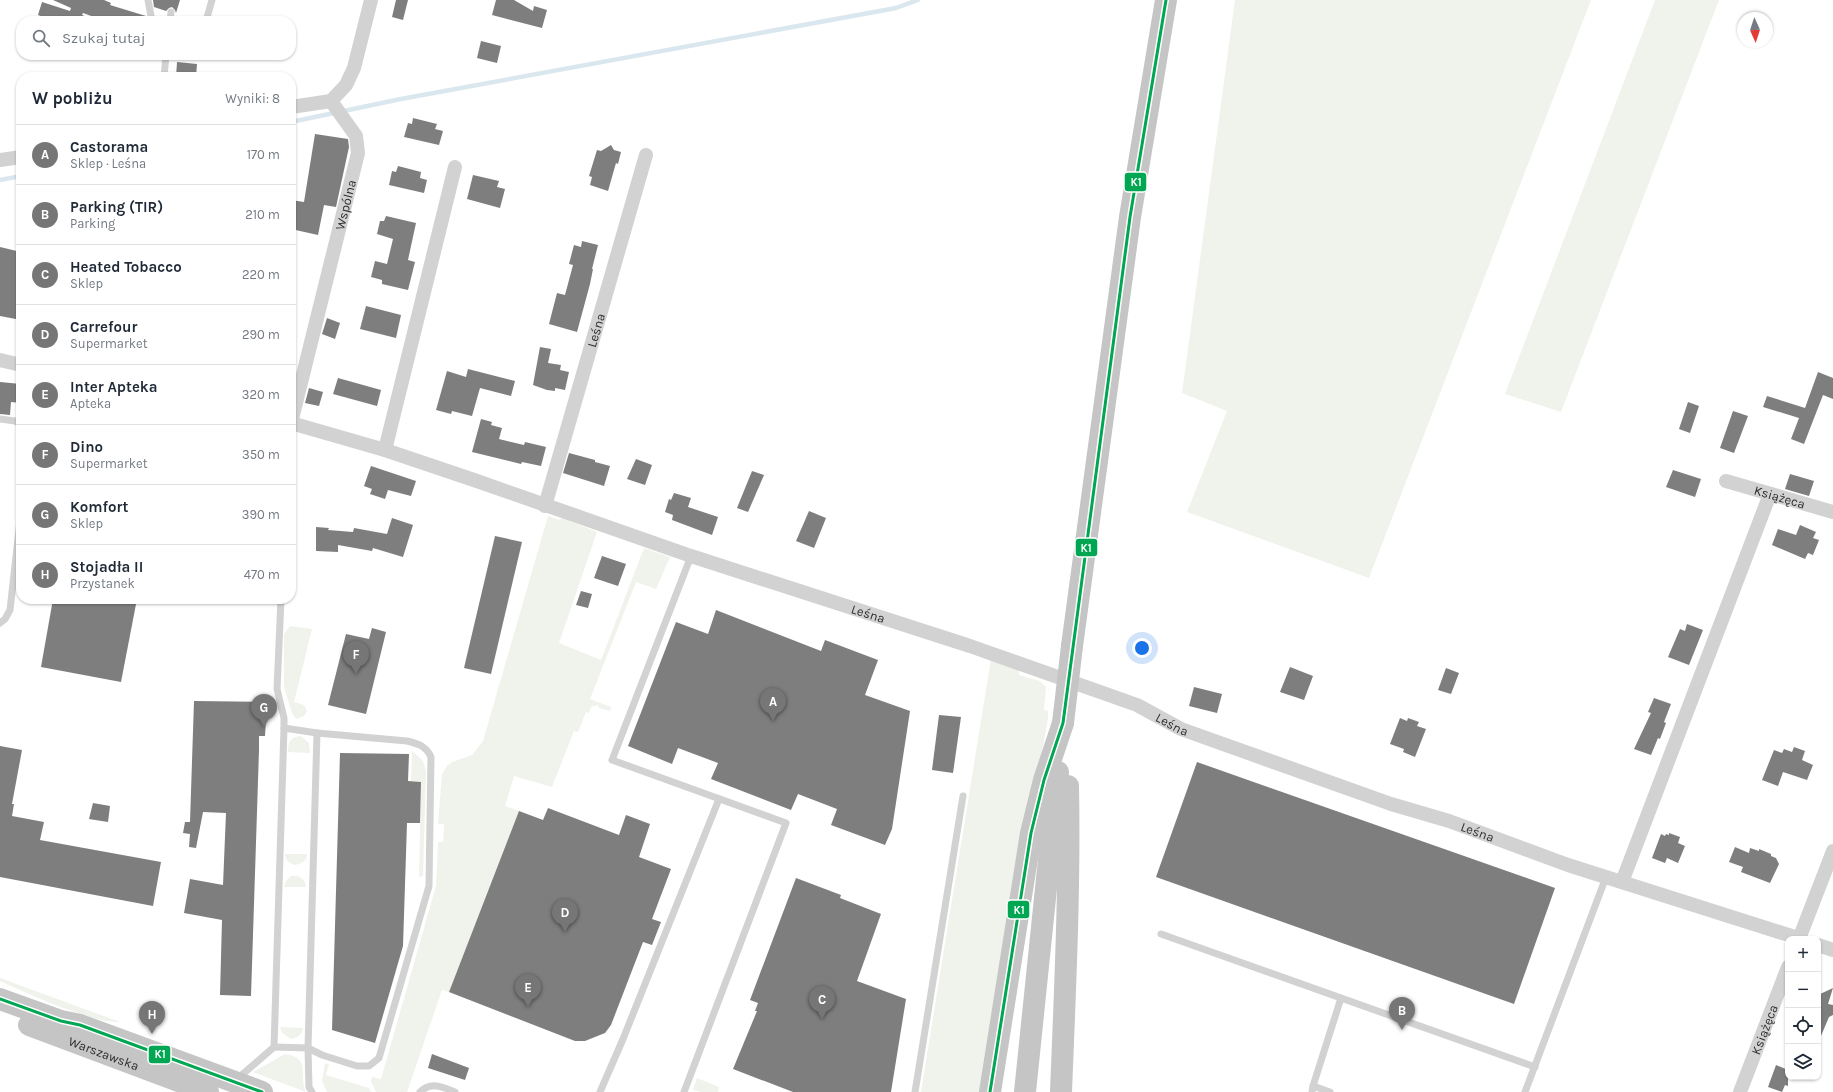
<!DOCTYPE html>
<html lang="pl">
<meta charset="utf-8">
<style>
:root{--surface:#fff;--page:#f6f6f7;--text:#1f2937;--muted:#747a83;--line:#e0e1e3;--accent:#767676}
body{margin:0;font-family:Karla,sans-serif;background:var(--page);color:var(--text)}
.controls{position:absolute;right:12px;bottom:12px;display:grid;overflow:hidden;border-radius:8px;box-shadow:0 1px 3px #0004}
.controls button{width:36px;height:36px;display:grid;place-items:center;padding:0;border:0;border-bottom:1px solid var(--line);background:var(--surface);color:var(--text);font:20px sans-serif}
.compass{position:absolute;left:1737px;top:12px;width:36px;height:36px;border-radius:50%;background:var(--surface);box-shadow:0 1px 3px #0004;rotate:177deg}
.you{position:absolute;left:1142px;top:648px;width:14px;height:14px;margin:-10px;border:3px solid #fff;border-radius:50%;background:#1a73e8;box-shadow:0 0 0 6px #1a73e833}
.badge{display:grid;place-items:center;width:26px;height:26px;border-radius:50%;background:var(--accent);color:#fff;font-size:13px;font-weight:700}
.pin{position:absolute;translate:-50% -33px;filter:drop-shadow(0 1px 2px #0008)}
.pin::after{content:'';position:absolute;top:21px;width:14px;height:12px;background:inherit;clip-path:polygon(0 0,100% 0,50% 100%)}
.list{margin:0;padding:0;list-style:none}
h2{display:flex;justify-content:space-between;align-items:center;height:52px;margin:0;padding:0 16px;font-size:17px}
h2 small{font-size:13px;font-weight:400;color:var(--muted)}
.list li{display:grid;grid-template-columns:26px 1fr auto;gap:12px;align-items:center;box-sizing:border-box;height:60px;padding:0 16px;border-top:1px solid var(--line)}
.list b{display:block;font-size:15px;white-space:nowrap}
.list p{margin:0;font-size:13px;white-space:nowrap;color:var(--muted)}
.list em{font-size:13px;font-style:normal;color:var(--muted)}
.icon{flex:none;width:22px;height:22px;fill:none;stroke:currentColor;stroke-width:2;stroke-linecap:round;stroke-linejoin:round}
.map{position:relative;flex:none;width:1833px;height:1092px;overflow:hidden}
.search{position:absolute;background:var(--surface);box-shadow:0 1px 3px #0004;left:16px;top:16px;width:280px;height:44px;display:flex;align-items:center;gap:10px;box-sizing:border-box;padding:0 14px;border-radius:16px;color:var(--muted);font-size:15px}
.panel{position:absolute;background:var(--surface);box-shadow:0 1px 3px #0004;left:16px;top:72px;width:280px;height:532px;border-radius:16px}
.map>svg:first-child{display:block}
.green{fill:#f0f3ec}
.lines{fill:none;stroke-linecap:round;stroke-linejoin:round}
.stream{stroke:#dae7ee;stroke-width:4.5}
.building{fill:#7e7e7e}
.service{stroke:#d2d2d2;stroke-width:7}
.minor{stroke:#d2d2d2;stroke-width:14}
.primary{stroke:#c5c5c5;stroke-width:22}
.primary-bridge{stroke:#c5c5c5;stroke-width:22}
.bus-1-casing{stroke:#fff;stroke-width:6}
.bus-1{stroke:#00a651;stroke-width:3}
.labels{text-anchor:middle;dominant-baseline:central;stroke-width:4;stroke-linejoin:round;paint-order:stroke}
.street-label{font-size:13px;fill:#2d2d2d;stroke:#fff}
.line-badge{stroke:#fff;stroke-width:1.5}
.badge-label{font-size:11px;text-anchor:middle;font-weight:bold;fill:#fff}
</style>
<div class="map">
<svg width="1833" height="1092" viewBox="0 0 1833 1092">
<rect width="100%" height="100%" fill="#fff"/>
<g class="green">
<polygon points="1235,0 1591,0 1369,578 1187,512 1227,411 1182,393"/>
<polygon points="1655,0 1719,0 1561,412 1505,394"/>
<polygon points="548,516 559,520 562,518 597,532 559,643 601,660 644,548 670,557 656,589 636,582 590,699 611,707 610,711 599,708 598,705 591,707 589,713 586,712 578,732 574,731 552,787 514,776 505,806 519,811 449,992 442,990 407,1092 376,1092 371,1081 372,1077 381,1079 436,886 438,842 443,842 444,824 438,824 442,774 447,766 452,762 472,755 483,741"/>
<polygon points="290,626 312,629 294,702 304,705 307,711 304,716 296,719 292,713 284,687 284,634"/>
<polygon points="991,659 1019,670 1019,675 1040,681 1046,687 1044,710 1048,711 1048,718 983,1092 921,1092"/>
<path d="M 301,736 L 309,743 L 310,753 L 288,752 C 288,742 290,737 301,736 Z"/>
<polygon points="412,751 423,761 426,771 423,876 419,877 421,782 411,781"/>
<path d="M 285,854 L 307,854 C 307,861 301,864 295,865 C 289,863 285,860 285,854 Z"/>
<path d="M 291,876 C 300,875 305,879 306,887 L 284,887 L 286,881 Z"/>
<path d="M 0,978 L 120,1022 C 92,1023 28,994 0,981 Z"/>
<path d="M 280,1027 L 303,1028 C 302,1035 297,1038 291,1039 L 282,1033 Z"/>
<path d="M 285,1054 C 312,1058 298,1075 306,1092 L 253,1072 Z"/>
<polygon points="325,1063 329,1064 326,1075 369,1088 371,1092 327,1092 322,1081"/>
<polygon points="697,1078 719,1087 718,1092 700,1092 693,1090"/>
</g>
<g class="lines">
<g class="stream">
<polyline points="291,122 401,99 896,8 918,0"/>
<polyline points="0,180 21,176"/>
</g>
</g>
<g class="building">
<polygon points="53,0 104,0 111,3 110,5 146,16 147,21 105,21 83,13 82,15 92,19 92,21 45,21 46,18 38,15 42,2 70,11 71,8"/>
<polygon points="153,0 180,0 176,13 175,10 172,7 169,8 166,11 154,7"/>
<polygon points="396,0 408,0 403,20 392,17"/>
<polygon points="496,0 514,0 533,11 534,6 547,10 542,28 492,15"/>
<polygon points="481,41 501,46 497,63 477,58"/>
<polygon points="177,62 197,64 196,77 176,77"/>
<polygon points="413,118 437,124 435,129 443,131 439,145 404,137 408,123 412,124"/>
<polygon points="315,134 348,139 349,147 336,207 324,205 318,235 291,229 291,200 304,202"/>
<polygon points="611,145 614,150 621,152 618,164 616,163 608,191 590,185 592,177 589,176 597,150 601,151"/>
<polygon points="398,166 421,172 420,178 427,180 424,193 389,185 392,171 396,172"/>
<polygon points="473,175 499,181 497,187 505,189 500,208 467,199"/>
<polygon points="386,216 416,223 408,260 415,262 408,290 382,284 382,280 371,277 375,261 387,264 393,239 377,234 380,221 384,221"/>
<polygon points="582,241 598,245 592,269 593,269 590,284 577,332 549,324 557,293 565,295 573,265 569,264 574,245 581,247"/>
<polygon points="0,247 21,252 21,320 0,316"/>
<polygon points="366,306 401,315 396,338 360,329"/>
<polygon points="327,318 340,323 335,339 322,334"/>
<polygon points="540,347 551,349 548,363 561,365 560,370 569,372 565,390 555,388 555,391 547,390 533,385"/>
<polygon points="468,369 515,381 511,396 480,388 472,416 452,411 451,414 436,410 447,371 466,377"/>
<polygon points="1818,372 1833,378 1833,399 1823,395 1804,444 1791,439 1799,418 1763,407 1767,396 1805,408"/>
<polygon points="338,378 381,390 377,406 333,394"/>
<polygon points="0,382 21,384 21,403 11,402 10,415 0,414"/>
<polygon points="309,388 323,392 319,406 305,403"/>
<polygon points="1688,402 1699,406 1690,433 1679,429"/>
<polygon points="1733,411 1748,416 1734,453 1720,448"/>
<polygon points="481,419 492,422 491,425 502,428 499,439 524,445 525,442 546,447 541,466 522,462 521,464 472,452"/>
<polygon points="569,453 595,460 595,462 610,466 604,486 563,473"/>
<polygon points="636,459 652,465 645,485 627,479"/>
<polygon points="371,466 416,481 411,496 388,490 385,499 370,494 372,489 364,486"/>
<polygon points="1673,470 1701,479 1695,497 1666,487"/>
<polygon points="752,471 764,475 748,512 737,508"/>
<polygon points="1790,474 1814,481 1809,496 1785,489"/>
<polygon points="674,493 691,498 688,507 718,517 712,535 672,520 673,515 665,512 669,499 671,500"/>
<polygon points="809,511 826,518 814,548 796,541"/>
<polygon points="392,518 413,525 403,557 373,548 372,551 338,545 338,552 316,551 316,527 329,528 328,530 353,532 354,528 387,534"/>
<polygon points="1800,525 1816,532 1813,538 1819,540 1813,555 1808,553 1805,559 1772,545 1778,529 1796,535"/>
<polygon points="495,536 522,542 491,674 464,668"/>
<polygon points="602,556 626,564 618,586 594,578"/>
<polygon points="581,591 592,594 588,608 576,605"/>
<polygon points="53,599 137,599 121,682 41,667"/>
<polygon points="716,610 821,651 825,640 878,660 865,695 910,711 892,829 885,845 831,825 837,809 798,794 791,810 711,779 718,763 678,748 672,764 628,746 676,622 708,634"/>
<polygon points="1687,624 1703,630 1689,665 1668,657 1680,629 1685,631"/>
<polygon points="372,628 386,632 366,714 328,705 346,634 369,639"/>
<polygon points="1290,667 1313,676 1304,700 1280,692"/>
<polygon points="1446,668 1459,673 1451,694 1438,690"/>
<polygon points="1194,687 1222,694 1217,713 1189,706"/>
<polygon points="1654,698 1671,704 1664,722 1666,723 1660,739 1658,738 1651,755 1634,749 1651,713 1648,712"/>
<polygon points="194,701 267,702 265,736 259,736 259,750 251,996 220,995 222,920 184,913 190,879 223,885 226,813 203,812 196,848 189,847 190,834 183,833 185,822 190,822"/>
<polygon points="939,715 961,717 953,773 932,770"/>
<polygon points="1400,718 1407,721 1408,718 1419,722 1417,726 1426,729 1415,757 1403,752 1404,749 1390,744"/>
<polygon points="0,746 22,750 12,804 14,804 12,816 44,822 40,840 161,862 153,906 0,877"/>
<polygon points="1794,747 1805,751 1802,760 1813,765 1807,780 1783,772 1778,786 1762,780 1774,750 1782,753 1784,749 1792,752"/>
<polygon points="340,753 409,754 408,781 421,782 420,823 407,823 403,946 375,1043 332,1030"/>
<polygon points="1197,762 1555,888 1514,1004 1156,877"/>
<polygon points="93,803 110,806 108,822 89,819"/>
<polygon points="548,808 619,835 626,815 650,824 639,857 671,869 652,919 661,922 652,945 643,942 611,1025 605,1033 585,1041 575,1041 449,992 519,811 543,820"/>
<polygon points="1669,833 1680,837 1678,843 1685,846 1678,863 1667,858 1665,863 1652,858 1661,834 1665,836 1666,834 1669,835"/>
<polygon points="1735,847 1749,853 1750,848 1759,851 1759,849 1771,854 1771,856 1776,858 1779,864 1770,883 1741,872 1743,867 1729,862"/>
<polygon points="796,878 841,895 840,898 881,914 857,981 906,999 891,1092 793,1092 733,1069 757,1011 755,1011 758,1003 750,1000"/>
<polygon points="1833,988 1828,1004 1833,1005 1833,1015 1829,1017 1818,1043 1818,995"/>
<polygon points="432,1054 469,1068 465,1080 428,1068"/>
<polygon points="1776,1065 1788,1070 1788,1086 1785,1085 1782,1092 1768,1087"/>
</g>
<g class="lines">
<g class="service">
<polyline points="148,0 152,21"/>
<polyline points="170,21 171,12"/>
<polyline points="206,21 212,0"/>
<polyline points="164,77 166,55"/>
<polyline points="0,419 15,421 21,424"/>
<polyline points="0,623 5,619 10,610 21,512"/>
<polyline points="284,728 317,733 308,1048 309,1087 312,1092"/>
<polyline points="1161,934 1535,1067"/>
<path d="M 274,1047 L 308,1048 L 322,1055 L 357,1066 L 369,1066 L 379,1058 L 429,886 L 431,757 C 426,746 419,744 407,741 L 317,733"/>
<polyline points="237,1079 274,1047 284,728 284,718 277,689 281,599"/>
<polyline points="1313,1086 1330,1092"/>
<path d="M 420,1092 C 431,1081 443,1087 455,1092"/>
<polyline points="600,1092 623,1039 719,799"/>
<polyline points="684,1092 786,823 612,760 691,556"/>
<polyline points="915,1092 963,796"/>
<polyline points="1312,1092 1313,1086 1341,998"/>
<polyline points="1525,1092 1606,877"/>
</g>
<g class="minor">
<polyline points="331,101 346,85 354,68 371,0"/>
<polyline points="291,107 331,101"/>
<polyline points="0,160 21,157"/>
<polyline points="0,360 21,365"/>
<path id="s1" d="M 291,423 L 385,450 L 474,480 L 691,556 L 970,646 L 1137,705 L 1181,729 L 1391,804 L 1449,821 L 1568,865 L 1801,939"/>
<path id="s2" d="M 291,423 L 358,153 L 356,136 L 331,101"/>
<polyline points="385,450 455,167"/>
<path id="s3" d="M 1726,481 L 1833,512"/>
<path id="s4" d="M 545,506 L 646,155"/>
<polyline points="1622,882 1770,494"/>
<polyline points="1799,939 1833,851"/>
<polyline points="1818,945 1833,950"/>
<path id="s5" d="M 1740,1092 L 1788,967"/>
</g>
<g class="primary">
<polyline points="1072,646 1130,217 1166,0"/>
<polyline points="0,999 61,1021 80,1025 262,1092"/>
<path id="s6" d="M 29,1025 L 208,1092"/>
<polyline points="990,1092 1031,833 1044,780 1063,723"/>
<polyline points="1025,1092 1058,772"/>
<path d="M 1061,1092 C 1065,990 1070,888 1068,786"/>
</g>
<polyline class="primary-bridge" points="1063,723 1072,646"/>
<defs>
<g id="bus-1">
<polyline points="0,999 61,1021 80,1025 262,1092"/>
<polyline points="990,1092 1031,833 1044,780 1063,723 1130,217 1166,0"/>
</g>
</defs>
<use href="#bus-1" class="bus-1-casing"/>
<use href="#bus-1" class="bus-1"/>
</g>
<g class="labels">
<g class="street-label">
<text stroke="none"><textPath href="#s2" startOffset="225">Wspólna</textPath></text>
<text stroke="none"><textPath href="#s4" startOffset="183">Leśna</textPath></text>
<text stroke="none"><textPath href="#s3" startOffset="56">Książęca</textPath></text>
<text stroke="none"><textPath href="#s1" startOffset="608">Leśna</textPath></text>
<text stroke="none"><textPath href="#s1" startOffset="932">Leśna</textPath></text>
<text stroke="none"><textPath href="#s1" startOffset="1256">Leśna</textPath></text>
<text stroke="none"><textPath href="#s5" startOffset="67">Książęca</textPath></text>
<text stroke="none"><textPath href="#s6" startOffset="80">Warszawska</textPath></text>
</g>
</g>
<g class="line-badge">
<rect x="1124" y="172" width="23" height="20" rx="4" fill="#00a651"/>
<rect x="1075" y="538" width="23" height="19" rx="4" fill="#00a651"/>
<rect x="1007" y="900" width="23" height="19" rx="4" fill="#00a651"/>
<rect x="148" y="1045" width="23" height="19" rx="4" fill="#00a651"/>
</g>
<g class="badge-label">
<text x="1136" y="186">K1</text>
<text x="1086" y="552">K1</text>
<text x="1019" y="914">K1</text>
<text x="160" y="1058">K1</text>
</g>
</svg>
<div class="controls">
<button>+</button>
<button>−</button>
<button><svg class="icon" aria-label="locate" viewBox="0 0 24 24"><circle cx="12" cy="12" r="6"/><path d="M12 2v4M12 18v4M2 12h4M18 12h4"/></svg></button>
<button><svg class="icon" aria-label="layers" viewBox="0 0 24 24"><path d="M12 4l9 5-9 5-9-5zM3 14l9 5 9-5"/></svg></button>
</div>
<svg class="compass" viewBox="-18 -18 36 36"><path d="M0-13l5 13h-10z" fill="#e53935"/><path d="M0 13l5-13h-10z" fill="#747a83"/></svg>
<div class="you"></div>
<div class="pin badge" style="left:773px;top:721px">A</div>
<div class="pin badge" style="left:1402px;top:1030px">B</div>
<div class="pin badge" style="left:822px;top:1019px">C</div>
<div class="pin badge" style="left:565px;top:932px">D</div>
<div class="pin badge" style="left:528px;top:1007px">E</div>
<div class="pin badge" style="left:356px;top:674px">F</div>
<div class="pin badge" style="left:264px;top:727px">G</div>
<div class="pin badge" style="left:152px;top:1034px">H</div>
<div class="search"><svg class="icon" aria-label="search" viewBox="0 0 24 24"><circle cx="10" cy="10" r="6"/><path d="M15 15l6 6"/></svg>Szukaj tutaj</div>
<section class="panel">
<h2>W pobliżu<small>Wyniki: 8</small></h2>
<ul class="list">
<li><span class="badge">A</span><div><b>Castorama</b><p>Sklep · Leśna</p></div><em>170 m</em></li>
<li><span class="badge">B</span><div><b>Parking (TIR)</b><p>Parking</p></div><em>210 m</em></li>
<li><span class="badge">C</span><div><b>Heated Tobacco</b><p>Sklep</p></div><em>220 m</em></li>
<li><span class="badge">D</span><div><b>Carrefour</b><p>Supermarket</p></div><em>290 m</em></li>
<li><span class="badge">E</span><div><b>Inter Apteka</b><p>Apteka</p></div><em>320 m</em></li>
<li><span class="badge">F</span><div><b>Dino</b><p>Supermarket</p></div><em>350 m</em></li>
<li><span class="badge">G</span><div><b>Komfort</b><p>Sklep</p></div><em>390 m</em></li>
<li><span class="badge">H</span><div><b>Stojadła II</b><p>Przystanek</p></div><em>470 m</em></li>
</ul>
</section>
</div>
